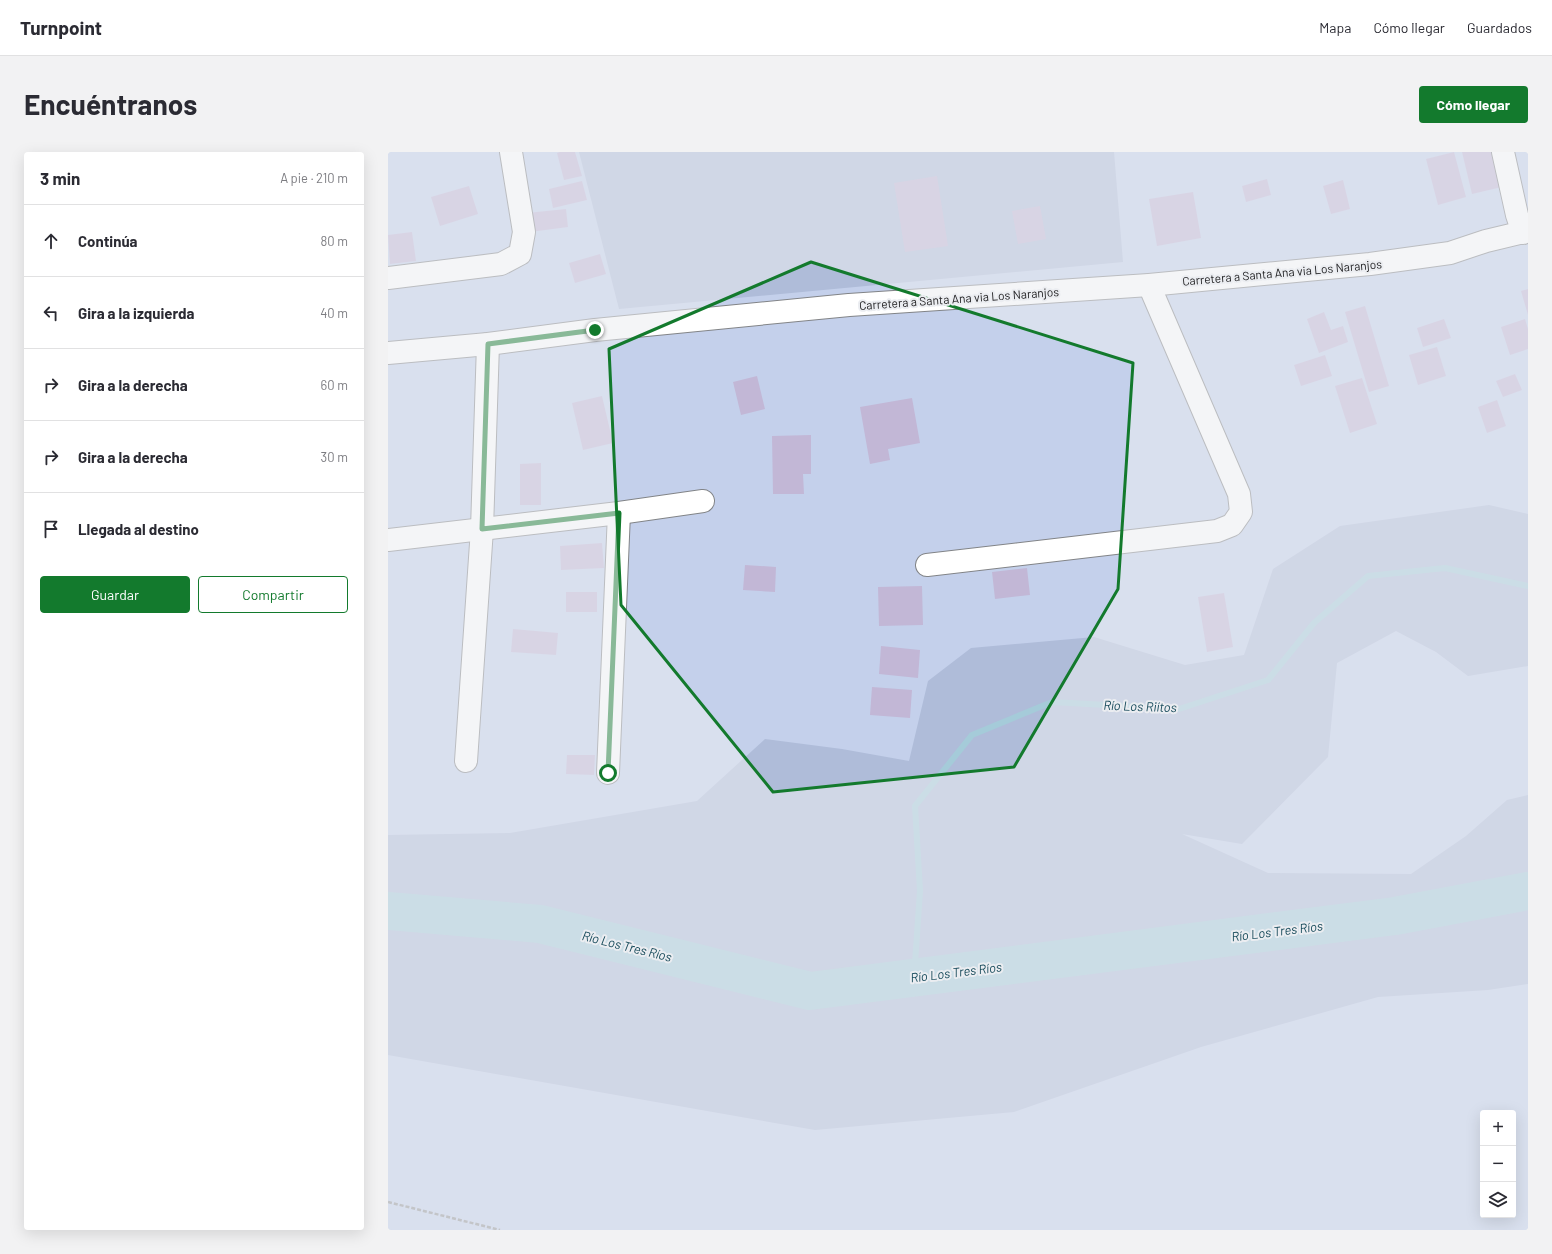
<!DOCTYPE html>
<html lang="es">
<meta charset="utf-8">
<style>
:root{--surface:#fff;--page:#f2f2f3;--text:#2b2b33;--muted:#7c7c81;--line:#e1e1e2;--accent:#137a2d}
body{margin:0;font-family:Barlow,sans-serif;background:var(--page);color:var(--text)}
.controls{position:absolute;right:12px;bottom:12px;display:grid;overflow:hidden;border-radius:4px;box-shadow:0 4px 16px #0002}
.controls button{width:36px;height:36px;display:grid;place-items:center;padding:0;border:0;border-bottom:1px solid var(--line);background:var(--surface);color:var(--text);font:20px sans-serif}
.stop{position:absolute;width:12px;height:12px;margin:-9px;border:3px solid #137a2d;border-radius:50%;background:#fff}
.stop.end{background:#137a2d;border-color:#fff;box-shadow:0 1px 4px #0008}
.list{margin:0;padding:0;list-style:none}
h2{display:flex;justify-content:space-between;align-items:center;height:52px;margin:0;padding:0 16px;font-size:17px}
h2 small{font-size:13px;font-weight:400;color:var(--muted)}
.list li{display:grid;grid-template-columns:26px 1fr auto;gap:12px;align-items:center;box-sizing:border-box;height:72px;padding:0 16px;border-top:1px solid var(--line)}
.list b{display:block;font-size:15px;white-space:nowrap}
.list em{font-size:13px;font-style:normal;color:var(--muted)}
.actions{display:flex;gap:8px;padding:12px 16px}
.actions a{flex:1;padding:9px 0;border:1px solid var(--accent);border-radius:4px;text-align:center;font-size:14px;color:var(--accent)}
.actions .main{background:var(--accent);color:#fff}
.icon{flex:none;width:22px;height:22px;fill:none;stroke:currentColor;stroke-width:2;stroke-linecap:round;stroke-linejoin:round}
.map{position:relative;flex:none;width:1140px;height:1078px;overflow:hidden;border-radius:4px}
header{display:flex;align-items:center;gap:24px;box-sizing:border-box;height:56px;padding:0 20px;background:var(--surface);border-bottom:1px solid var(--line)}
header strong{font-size:19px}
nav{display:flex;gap:22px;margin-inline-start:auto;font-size:14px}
.intro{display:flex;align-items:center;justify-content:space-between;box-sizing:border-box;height:96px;padding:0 24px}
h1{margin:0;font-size:28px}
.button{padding:10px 18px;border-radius:4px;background:var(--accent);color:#fff;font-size:14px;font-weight:700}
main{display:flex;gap:24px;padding:0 24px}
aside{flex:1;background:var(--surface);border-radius:4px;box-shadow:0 4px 16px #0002}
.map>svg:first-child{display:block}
.green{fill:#c4d0eb;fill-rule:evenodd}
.forest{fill:#afbcd9}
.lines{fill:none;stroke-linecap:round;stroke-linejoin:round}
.stream{stroke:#a5cbd9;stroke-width:6}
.river{stroke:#a5cbd9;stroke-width:38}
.building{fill:#c2b7d6}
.minor-casing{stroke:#828487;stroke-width:24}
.secondary-casing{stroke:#828487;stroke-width:24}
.path{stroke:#929497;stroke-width:2.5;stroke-dasharray:4 2;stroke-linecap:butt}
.minor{stroke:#fff;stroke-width:22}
.secondary{stroke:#fff;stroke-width:22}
.route{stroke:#137a2d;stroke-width:5}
.marked{fill:none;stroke:#137a2d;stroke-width:3;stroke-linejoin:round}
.labels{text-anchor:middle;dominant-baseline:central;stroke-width:4;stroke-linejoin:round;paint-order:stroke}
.street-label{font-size:12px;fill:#232325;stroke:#ebedf1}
.water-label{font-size:13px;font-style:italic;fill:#184b5b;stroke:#ebedf1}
</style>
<header>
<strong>Turnpoint</strong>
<nav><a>Mapa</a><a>Cómo llegar</a><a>Guardados</a></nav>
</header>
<div class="intro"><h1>Encuéntranos</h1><a class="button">Cómo llegar</a></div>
<main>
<aside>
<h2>3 min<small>A pie · 210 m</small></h2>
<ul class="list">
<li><svg class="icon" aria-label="ahead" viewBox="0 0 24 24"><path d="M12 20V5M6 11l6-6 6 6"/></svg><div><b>Continúa</b></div><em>80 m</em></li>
<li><svg class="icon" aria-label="left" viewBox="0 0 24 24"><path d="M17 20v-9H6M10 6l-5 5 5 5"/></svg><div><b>Gira a la izquierda</b></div><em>40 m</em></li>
<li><svg class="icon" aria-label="right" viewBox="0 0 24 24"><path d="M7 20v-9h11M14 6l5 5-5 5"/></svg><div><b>Gira a la derecha</b></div><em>60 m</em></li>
<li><svg class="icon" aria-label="right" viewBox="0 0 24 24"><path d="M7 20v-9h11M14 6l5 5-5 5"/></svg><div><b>Gira a la derecha</b></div><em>30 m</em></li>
<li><svg class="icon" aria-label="arrive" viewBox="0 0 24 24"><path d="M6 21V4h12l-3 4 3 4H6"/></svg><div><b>Llegada al destino</b></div></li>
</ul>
<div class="actions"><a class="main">Guardar</a><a>Compartir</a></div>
</aside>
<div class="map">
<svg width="1140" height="1078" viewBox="0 0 1140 1078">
<rect width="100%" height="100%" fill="#ebedf1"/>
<path class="green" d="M 0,0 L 1140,0 L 1140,1078 L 0,1078 ZM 1095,961 L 1125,961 L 1125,1063 L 1095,1063 Z"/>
<g class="forest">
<polygon points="191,0 726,0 735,110 231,157"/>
<polygon points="1101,353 1140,362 1140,514 1080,524 1048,500 1008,479 949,511 940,605 854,692 794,682 880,721 1023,722 1078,684 1119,648 1140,643 1140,832 1100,838 990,845 813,895 626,960 427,978 0,903 0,683 122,681 309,649 377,587 454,597 521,609 540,529 583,496 706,485 797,513 856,503 885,417 952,374"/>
</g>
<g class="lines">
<polyline class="stream" points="526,826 532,739 527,654 584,583 664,550 791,557 880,528 926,471 980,424 1057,416 1140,434"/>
<polyline class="river" points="0,759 152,772 422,839 1007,764 1140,739"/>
</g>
<g class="building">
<polygon points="172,0 187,0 194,24 176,28 169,1"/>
<polygon points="1066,0 1078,45 1050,53 1038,7"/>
<polygon points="1074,0 1109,0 1118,34 1084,42"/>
<polygon points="549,24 560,94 517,100 506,31"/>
<polygon points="879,27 883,43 858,50 854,34"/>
<polygon points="955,28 962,57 943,62 935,34"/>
<polygon points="194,29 199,48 165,56 161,37"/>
<polygon points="81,34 90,62 52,74 43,45"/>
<polygon points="805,40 813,86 769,94 761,47"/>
<polygon points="652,54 658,87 630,92 624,59"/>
<polygon points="178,57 180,75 142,80 139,61"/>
<polygon points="24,80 28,109 2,112 0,83"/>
<polygon points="212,102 218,122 187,131 181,111"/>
<polygon points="1140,137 1140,163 1133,139"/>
<polygon points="977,154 1001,234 981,240 957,160"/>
<polygon points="936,160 943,178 955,174 960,190 931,201 919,167"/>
<polygon points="1056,167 1063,186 1035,195 1029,176"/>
<polygon points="1137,167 1140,177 1140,197 1122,203 1113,175"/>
<polygon points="1049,195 1058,224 1030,233 1021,203"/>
<polygon points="937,203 944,224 913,234 906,213"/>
<polygon points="1127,222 1134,238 1115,245 1108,229"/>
<polygon points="369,224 377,257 353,263 345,230"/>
<polygon points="974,226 989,272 962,281 947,234"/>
<polygon points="214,244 225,291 195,298 184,251"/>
<polygon points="524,246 532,291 500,297 502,308 482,312 472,255"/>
<polygon points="1109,248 1118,274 1099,281 1090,255"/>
<polygon points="423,283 423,322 415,322 416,342 385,342 384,284"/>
<polygon points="153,311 153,353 132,353 132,312"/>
<polygon points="214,391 216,416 173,418 172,394"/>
<polygon points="357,413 388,415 387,440 355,438"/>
<polygon points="639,416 642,443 607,447 604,420"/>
<polygon points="534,434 535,473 491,474 490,435"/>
<rect x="178" y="440" width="31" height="20"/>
<polygon points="836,441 845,495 819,500 810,445"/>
<polygon points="125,477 170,481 168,503 123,500"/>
<polygon points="493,494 532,498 530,526 491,522"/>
<polygon points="484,535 524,538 522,566 482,563"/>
<polygon points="179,603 207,603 206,623 178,622"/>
</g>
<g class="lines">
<defs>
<g id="minor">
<polyline points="1115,0 1129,63 1135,81"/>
<polyline points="0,126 113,112 132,102 136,80 123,0"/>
<polyline points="0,388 231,361 315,349"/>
<polyline points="539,413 829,379 844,373 853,360 851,342 761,133"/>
<polyline points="78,609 94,377 100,192"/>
<polyline points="220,621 231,361"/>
</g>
<polyline id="secondary" points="0,201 100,192 207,178 461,153 761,133 982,112 1062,101 1098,89 1140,79"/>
</defs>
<use href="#minor" class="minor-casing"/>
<use href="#secondary" class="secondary-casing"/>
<polyline class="path" points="0,1050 112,1078"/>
<use href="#minor" class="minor"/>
<use href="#secondary" class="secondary"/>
</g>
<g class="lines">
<polyline class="route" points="207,178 100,192 94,377 231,361 220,621"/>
</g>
<path d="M0 0H1140V1078H0ZM 423,110 L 745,211 L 730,437 L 626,615 L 385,640 L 233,453 L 221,197 Z" fill="#ebedf1" fill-opacity=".55" fill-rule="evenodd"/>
<path class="marked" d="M 423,110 L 745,211 L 730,437 L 626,615 L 385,640 L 233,453 L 221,197 Z"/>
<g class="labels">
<g class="street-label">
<text transform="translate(894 120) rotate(-5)">Carretera a Santa Ana via Los Naranjos</text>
<text transform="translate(571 146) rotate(-4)">Carretera a Santa Ana via Los Naranjos</text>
</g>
<g class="water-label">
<text transform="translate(752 554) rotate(2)">Río Los Riítos</text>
<text transform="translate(889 779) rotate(-7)">Río Los Tres Ríos</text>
<text transform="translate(239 794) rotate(14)">Río Los Tres Ríos</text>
<text transform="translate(568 820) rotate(-7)">Río Los Tres Ríos</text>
</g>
</g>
</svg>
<div class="controls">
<button>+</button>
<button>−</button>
<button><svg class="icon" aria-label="layers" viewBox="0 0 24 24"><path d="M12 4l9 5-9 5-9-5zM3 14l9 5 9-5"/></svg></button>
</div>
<div class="stop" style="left:220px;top:621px"></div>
<div class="stop end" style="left:207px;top:178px"></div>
</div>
</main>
